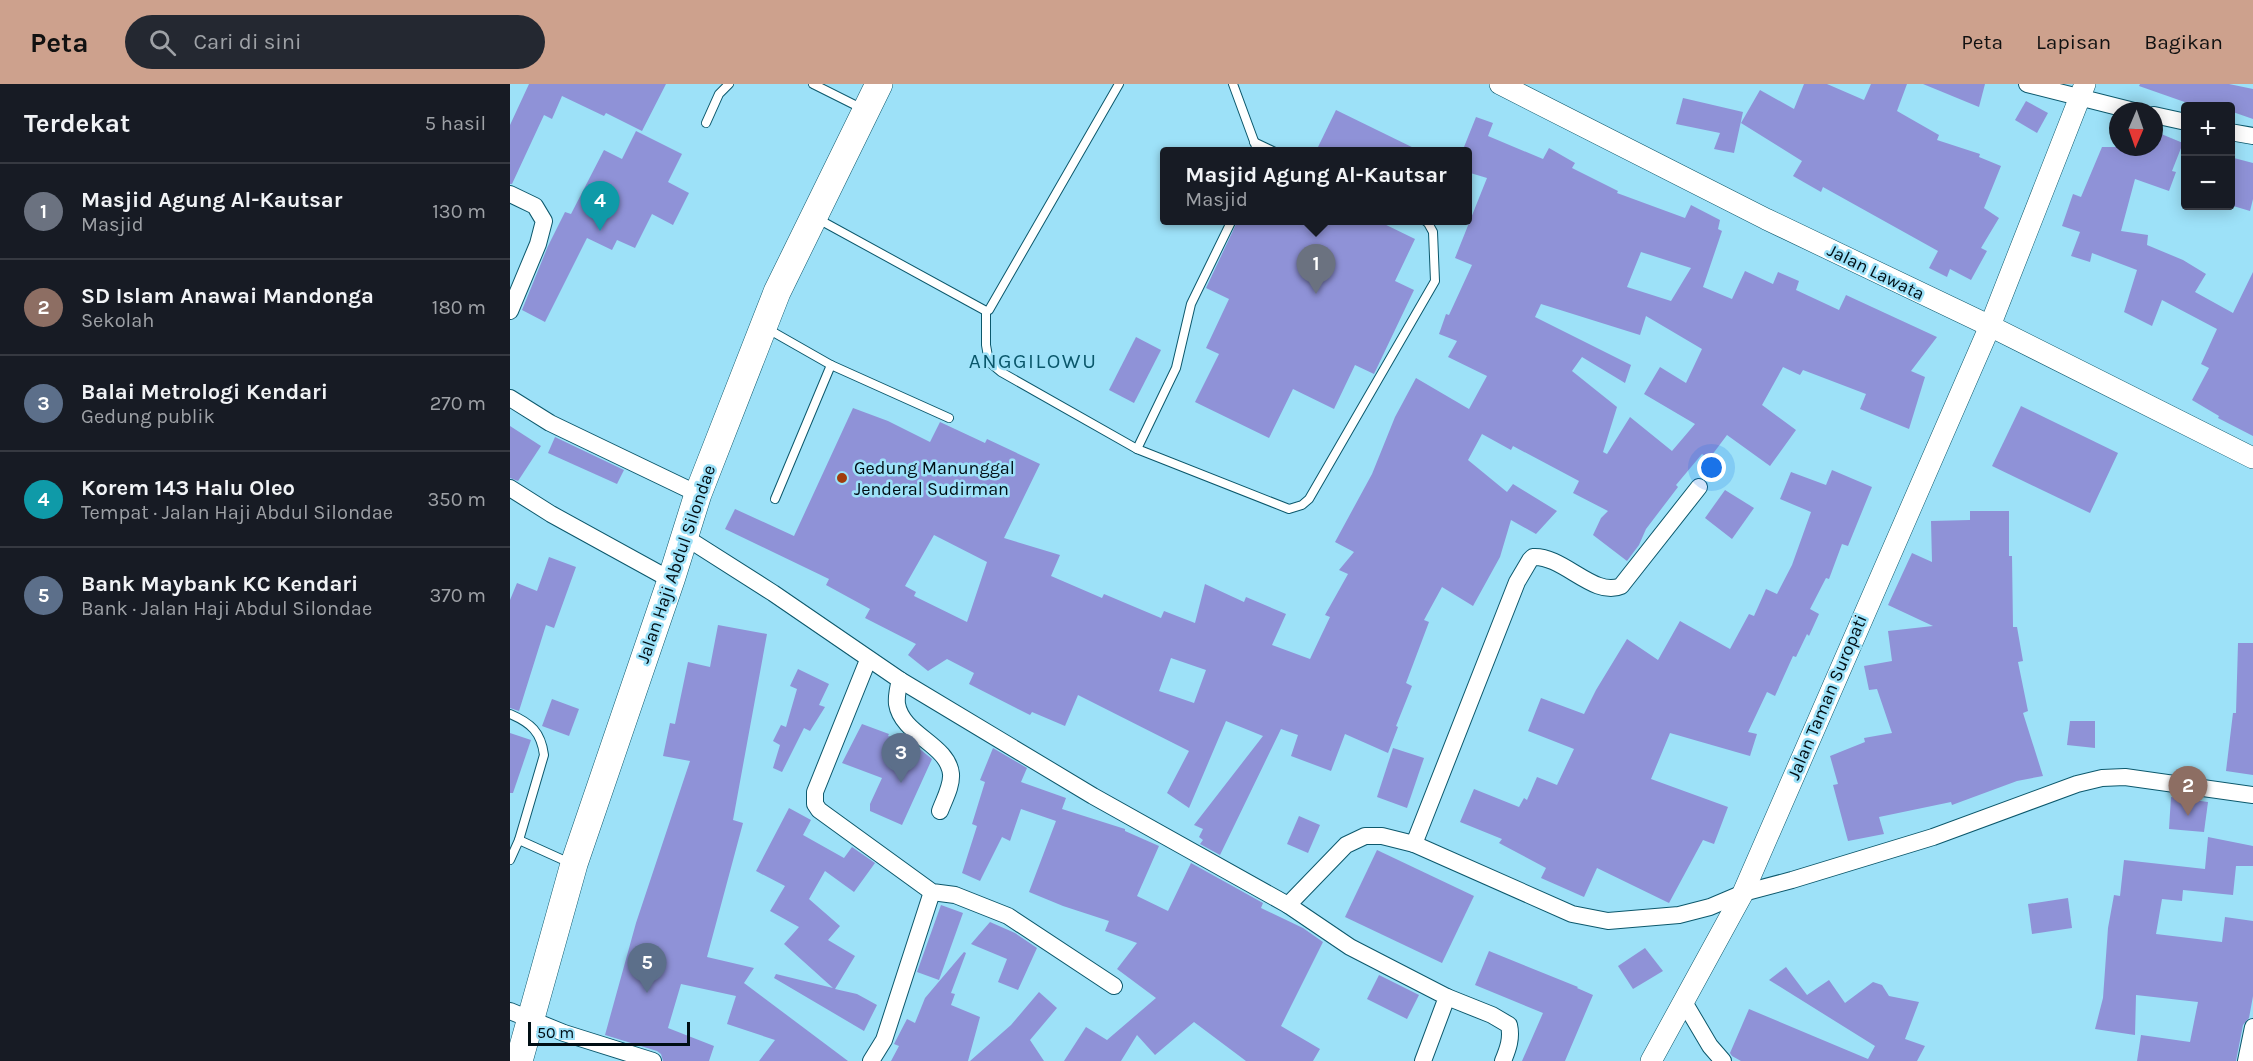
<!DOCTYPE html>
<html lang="id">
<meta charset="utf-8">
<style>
:root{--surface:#171b24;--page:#242831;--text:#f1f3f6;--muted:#9ea1a6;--line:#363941;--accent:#cda18d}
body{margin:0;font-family:Karla,sans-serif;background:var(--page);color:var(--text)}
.controls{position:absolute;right:18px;top:18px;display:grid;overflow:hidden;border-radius:6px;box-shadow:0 3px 15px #0003}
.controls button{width:54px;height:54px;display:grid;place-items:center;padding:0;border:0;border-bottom:2px solid var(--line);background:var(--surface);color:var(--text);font:30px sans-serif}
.compass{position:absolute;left:1599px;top:18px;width:54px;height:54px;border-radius:50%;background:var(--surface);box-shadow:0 3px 15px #0003;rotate:182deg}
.scale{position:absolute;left:18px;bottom:15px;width:162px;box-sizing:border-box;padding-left:6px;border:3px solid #000e14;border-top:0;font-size:16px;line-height:21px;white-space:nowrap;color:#000e14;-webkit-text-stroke:4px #9de1f8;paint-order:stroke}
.you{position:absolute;left:1202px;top:384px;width:21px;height:21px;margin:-15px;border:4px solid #fff;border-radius:50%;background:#1a73e8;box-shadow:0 0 0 9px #1a73e833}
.badge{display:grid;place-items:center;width:39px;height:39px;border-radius:50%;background:var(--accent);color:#fff;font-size:20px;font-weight:700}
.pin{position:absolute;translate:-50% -50px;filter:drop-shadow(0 2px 3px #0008)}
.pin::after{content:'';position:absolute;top:32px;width:21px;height:18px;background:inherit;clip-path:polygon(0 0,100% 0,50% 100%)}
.popup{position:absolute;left:650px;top:63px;width:312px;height:78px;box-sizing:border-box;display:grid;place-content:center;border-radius:6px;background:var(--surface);filter:drop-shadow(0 2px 4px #0005);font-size:20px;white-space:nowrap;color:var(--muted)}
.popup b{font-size:22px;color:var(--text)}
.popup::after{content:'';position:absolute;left:50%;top:100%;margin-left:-12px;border:12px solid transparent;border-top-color:var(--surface)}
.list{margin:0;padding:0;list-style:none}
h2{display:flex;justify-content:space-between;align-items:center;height:78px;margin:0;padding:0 24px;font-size:26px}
h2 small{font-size:20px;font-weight:400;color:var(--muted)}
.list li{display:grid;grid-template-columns:39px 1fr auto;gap:18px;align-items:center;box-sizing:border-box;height:96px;padding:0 24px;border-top:2px solid var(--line)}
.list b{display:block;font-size:22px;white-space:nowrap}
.list p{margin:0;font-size:20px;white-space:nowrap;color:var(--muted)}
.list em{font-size:20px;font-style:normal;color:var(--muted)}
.icon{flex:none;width:33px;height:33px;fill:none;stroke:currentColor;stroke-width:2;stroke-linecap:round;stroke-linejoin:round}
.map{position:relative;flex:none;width:1743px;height:977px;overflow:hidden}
header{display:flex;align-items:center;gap:36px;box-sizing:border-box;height:84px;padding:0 30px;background:var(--accent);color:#111}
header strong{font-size:28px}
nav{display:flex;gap:33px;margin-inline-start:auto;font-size:21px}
.search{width:420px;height:54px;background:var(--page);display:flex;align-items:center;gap:15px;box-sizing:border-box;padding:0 21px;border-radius:33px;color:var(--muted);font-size:22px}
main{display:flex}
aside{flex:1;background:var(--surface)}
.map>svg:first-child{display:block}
.building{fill:#8f92d7;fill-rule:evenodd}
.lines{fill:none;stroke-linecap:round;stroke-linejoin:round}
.service-casing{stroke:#0c586c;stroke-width:10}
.minor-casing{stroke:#0c586c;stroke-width:18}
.tertiary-casing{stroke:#0c586c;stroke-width:22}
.trunk-casing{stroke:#0c586c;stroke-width:28}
.service{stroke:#fff;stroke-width:8}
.minor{stroke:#fff;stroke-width:16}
.tertiary{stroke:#fff;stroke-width:21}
.trunk{stroke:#fff;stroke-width:27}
.poi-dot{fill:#a13d0c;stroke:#9de1f8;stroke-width:2}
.labels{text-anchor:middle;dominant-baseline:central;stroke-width:5;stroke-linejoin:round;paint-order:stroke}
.street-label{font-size:18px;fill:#000e14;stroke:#9de1f8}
.poi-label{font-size:18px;fill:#000e14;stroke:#9de1f8;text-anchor:start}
.quarter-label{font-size:21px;letter-spacing:1.5px;fill:#0a576b;stroke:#9de1f8}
</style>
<header>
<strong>Peta</strong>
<div class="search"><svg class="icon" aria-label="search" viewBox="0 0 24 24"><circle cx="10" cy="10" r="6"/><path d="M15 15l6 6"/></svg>Cari di sini</div>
<nav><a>Peta</a><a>Lapisan</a><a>Bagikan</a></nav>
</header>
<main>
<aside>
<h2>Terdekat<small>5 hasil</small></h2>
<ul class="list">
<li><span class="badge" style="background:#6b7280">1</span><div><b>Masjid Agung Al-Kautsar</b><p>Masjid</p></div><em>130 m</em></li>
<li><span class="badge" style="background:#8d6e63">2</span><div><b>SD Islam Anawai Mandonga</b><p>Sekolah</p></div><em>180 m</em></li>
<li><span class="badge" style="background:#5c6f8a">3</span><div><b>Balai Metrologi Kendari</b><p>Gedung publik</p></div><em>270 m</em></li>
<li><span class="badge" style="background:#0f9aa8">4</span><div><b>Korem 143 Halu Oleo</b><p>Tempat · Jalan Haji Abdul Silondae</p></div><em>350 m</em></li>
<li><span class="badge" style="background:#5c6f8a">5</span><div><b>Bank Maybank KC Kendari</b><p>Bank · Jalan Haji Abdul Silondae</p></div><em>370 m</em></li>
</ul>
</aside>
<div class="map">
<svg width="1743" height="977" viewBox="0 0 1743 977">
<rect width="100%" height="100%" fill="#9de1f8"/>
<g class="building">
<polygon points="19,0 156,0 132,47 96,29 94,32 52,12 42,35 34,31 2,100 0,100 0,41"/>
<polygon points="1294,0 1317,0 1354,16 1361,0 1397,0 1387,27 1429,51 1427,56 1470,70 1469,73 1491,82 1474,124 1489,134 1471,164 1477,167 1461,196 1440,185 1437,193 1419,184 1428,167 1313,103 1311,108 1283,92 1292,77 1231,39 1250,6 1284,25"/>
<polygon points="1413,0 1475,0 1469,23"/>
<polygon points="1630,0 1719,0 1743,5 1743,35 1720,27 1720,22 1686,22 1629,2"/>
<polygon points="1173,14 1233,28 1224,69 1204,65 1210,49 1166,40"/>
<polygon points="1516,17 1538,29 1527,49 1505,36"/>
<polygon points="826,26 912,68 817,68 808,63"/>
<path d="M 966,33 L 983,39 L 978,52 L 1033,75 L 1039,64 L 1065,79 L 1062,84 L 1108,107 L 1107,109 L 1175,134 L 1181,121 L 1210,136 L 1208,145 L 1212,147 L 1193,203 L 1222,215 L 1235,187 L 1263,200 L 1268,188 L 1289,197 L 1286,206 L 1329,226 L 1336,211 L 1427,253 L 1401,287 L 1415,293 L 1399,345 L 1350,325 L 1356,310 L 1293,286 L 1290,291 L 1273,283 L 1252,321 L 1286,346 L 1260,382 L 1217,351 L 1199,375 L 1192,370 L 1166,401 L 1168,403 L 1136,445 L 1129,461 L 1117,477 L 1083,451 L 1091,434 L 1098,427 L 1063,409 L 1069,397 L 1003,362 L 1001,366 L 972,350 L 958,376 L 997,408 L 1003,400 L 1047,427 L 1026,450 L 1001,436 L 990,473 L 963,522 L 932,503 L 914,536 L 919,538 L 896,599 L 902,602 L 886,642 L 888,643 L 878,669 L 835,650 L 821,687 L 781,672 L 788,651 L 771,645 L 710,771 L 690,760 L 693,756 L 689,753 L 693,745 L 684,741 L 753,652 L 716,637 L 679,724 L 657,709 L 679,667 L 568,611 L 555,642 L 522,628 L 520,631 L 459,600 L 464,589 L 437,575 L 418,587 L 398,571 L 406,560 L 355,534 L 360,525 L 316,501 L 319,495 L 215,445 L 225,425 L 284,452 L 343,324 L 378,337 L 420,358 L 430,338 L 475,359 L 477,355 L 530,380 L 494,454 L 550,471 L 541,492 L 592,514 L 594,510 L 651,534 L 654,527 L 685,539 L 695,500 L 734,518 L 736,513 L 776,530 L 762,561 L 800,575 L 820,533 L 815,531 L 838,490 L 829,486 L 844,468 L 825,458 L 862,390 L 885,333 L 906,294 L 959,325 L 977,292 L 938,273 L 947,257 L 929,250 L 936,230 L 939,231 L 962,181 L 945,174 L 977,94 L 957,88 L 957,68 L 952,68 ZM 1131,168 L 1181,184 L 1161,217 L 1117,203 ZM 1031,220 L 1130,251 L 1136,232 L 1192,265 L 1176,299 L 1150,283 L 1134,310 L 1185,340 L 1162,367 L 1120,333 L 1097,370 L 1093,368 L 1107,323 L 1062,287 L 1072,273 L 1115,299 L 1121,281 L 1025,233 ZM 424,451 L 477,478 L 457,538 L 404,512 L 406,508 L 395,502 ZM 661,574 L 696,586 L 684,619 L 649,607 Z"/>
<polygon points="126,47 172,70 158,98 179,109 163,141 142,130 125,164 107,156 102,166 77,154 35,238 12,226 38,162 55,128 61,130 94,66 112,75"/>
<polygon points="1644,47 1673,59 1662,87 1666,88 1659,107 1625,95 1611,147 1638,151 1637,161 1673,176 1696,190 1685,208 1723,229 1743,188 1743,352 1708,334 1709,332 1682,316 1699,284 1691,280 1707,245 1652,216 1642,242 1614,228 1627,186 1582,169 1580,178 1561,172 1570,148 1552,142 1563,110 1571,113 1592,63 1644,63"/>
<polygon points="1720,73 1743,79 1743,115 1740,127 1720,121"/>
<polygon points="728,136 866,136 905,155 885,197 904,206 864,290 845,281 824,325 783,305 759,354 685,318 709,270 696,264 719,215 696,204"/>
<polygon points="626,253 651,266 624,319 599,306"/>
<polygon points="1511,322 1608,369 1580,429 1482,382"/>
<polygon points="0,342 31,362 8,397 0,394"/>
<polygon points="45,353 114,386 107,400 38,369"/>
<polygon points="1322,386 1362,403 1338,462 1332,460 1319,495 1316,494 1300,525 1309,530 1299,552 1297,550 1286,573 1283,572 1265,612 1257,608 1238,648 1247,650 1240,672 1160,649 1141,695 1218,723 1204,760 1193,756 1159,819 1087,784 1074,813 1031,794 1036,784 989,759 992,755 950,738 964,705 1009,723 1014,714 1017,716 1027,693 1047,701 1064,665 1018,647 1031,614 1074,630 1086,606 1117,555 1148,576 1170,537 1220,565 1239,530 1244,532 1256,505 1267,510 1282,481 1301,428 1270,415 1281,388 1316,401"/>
<polygon points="1215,406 1244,424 1222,455 1195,434"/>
<polygon points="1460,427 1499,427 1499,472 1502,472 1503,543 1507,543 1513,577 1508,578 1518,627 1513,629 1533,692 1507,697 1442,721 1441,718 1369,733 1374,750 1338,757 1323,701 1328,700 1320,672 1355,658 1354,654 1382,649 1367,605 1359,606 1354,582 1382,577 1378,547 1423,542 1378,521 1402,469 1422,478 1421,437 1460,436"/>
<polygon points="39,473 66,483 44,544 36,541 9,627 0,624 0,516 7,499 27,507"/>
<polygon points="208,541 257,550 223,736 233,739 197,873 244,884 234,899 338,977 249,977 265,956 217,940 226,912 171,900 158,944 204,962 199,977 153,977 151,970 147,967 95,951 126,839 180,677 153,672 160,639 165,640 178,578 200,583"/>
<polygon points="1728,559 1743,559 1743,691 1716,687 1723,629 1726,629"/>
<polygon points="288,585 319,600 309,621 315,623 300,647 294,644 272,688 263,684 270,661 263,657 271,641 276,643 287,605 280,602"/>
<polygon points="42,615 69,625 59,652 32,642"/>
<polygon points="1560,637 1585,637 1585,664 1557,661"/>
<polygon points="352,640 379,650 378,652 411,666 422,675 392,741 360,727 360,720 372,694 332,679"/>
<polygon points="0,649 21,656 3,709 0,709"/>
<polygon points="483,664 517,684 511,698 556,714 552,725 615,745 615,747 649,762 627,812 658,827 681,779 753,819 751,824 793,844 813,858 771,942 810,965 803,977 736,977 684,938 645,971 627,951 611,977 554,977 576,943 597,956 646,914 607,885 627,859 595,847 599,837 553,822 519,808 546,737 511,725 500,757 492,753 470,797 452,789 467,742 462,740 475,698 470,696"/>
<polygon points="883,664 914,674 897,724 867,713"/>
<polygon points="1661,713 1698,718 1694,748 1659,745"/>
<polygon points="279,724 301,736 293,751 334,774 342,763 365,779 344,808 315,787 299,815 330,842 318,856 345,872 325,905 347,910 367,921 354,947 264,894 266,890 323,904 274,860 289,843 260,827 275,802 246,787"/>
<polygon points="789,732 810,741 798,769 777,760"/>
<polygon points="1698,753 1743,762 1743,782 1726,782 1723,811 1673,806 1672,817 1652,815 1646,850 1712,858 1715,833 1743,837 1743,912 1739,934 1733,941 1726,977 1627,977 1631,951 1680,958 1688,918 1626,911 1625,951 1585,945 1593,914 1598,844 1604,811 1610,812 1614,776 1695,785"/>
<polygon points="867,766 964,812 932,879 835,833"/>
<polygon points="1558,814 1562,844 1522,850 1518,820"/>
<polygon points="431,821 453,829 429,896 407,888"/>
<polygon points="480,838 505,849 527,864 508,906 488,898 497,875 461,860"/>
<polygon points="1135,864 1153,887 1123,905 1108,882"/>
<polygon points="979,867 1068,903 1067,904 1083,911 1055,977 1012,977 1033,929 965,901"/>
<polygon points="454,868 456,869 441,909 445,910 441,921 470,933 458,977 381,977 389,962 384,960 397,935 405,939 415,914"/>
<polygon points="1276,883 1297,911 1319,896 1335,919 1363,898 1372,901 1379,912 1409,918 1395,955 1415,962 1407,977 1231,977 1222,972 1220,969 1239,925 1358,975 1365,962 1259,896"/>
<polygon points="869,891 909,911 897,935 857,915"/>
<polygon points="529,908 547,924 520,956 534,977 460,977 501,941"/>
</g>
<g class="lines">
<defs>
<g id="service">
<polyline points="303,0 353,25"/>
<polyline points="723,0 748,68"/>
<polyline points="196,39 209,10 219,0"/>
<polyline points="744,58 765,68"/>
<polyline points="308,135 476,227 479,226 609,0"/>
<polyline points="476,227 476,261 479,278 491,288 627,365 666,284 681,220 722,136"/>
<polyline points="256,244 321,281 439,334"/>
<polyline points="627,365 779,425 792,421 799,415 925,197 923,148 918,139 914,136"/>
<polyline points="265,415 321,281"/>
<path d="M 0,630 C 21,639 31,648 34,671 L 9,756 L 60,779"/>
<polyline points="0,776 9,756"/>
</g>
<g id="minor">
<polyline points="1517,0 1624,27"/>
<polyline points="1644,31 1676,38"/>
<polyline points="1720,48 1743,52"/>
<polyline points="0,110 25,122 34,137 28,160 0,227"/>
<polyline points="0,314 40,339 188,410"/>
<polyline points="0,404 41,430 161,496"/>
<polyline points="175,453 263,509 390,596 583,712 778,821 836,761 855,752 872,752 904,760 1062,830 1098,837 1169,831 1200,823 1233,809 1282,796 1423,753 1567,700 1592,694 1615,693 1743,711"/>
<polyline points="358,576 305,708 305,720 309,726 422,808 445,811 498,832 604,902"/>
<path d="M 390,596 C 388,604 386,612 387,620 C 392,651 438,660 441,690 C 442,702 434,716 430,727"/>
<path d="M 904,760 L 1007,498 L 1020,476 L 1023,473 C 1053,471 1084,514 1111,502 L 1189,403"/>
<polyline points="778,821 840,863 937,913 913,977"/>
<path d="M 937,913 L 982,931 L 999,941 C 1002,954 998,965 993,977"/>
<polyline points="1174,918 1200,962 1213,977"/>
<polyline points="0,927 54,949 143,977"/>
<polyline points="361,977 374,956 422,808"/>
<polyline points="1736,977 1743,943"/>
</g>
<g id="tertiary">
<polyline points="990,0 1256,135 1480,242 1743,374"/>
<polyline points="1141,977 1233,809 1480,242 1575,0"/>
</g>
<polyline id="trunk" points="9,977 64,780 161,496 188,410 267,208 369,0"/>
</defs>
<use href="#service" class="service-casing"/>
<use href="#minor" class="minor-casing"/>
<use href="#tertiary" class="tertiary-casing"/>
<use href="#trunk" class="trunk-casing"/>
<use href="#service" class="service"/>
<use href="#minor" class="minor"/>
<use href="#tertiary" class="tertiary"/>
<use href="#trunk" class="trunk"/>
</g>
<circle class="poi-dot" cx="332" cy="394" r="6"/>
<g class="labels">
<g class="street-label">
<text transform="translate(1366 188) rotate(26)">Jalan Lawata</text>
<text transform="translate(166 480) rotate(-71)">Jalan Haji Abdul Silondae</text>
<text transform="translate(1317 613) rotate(-67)">Jalan Taman Suropati</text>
</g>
<g class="poi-label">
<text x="344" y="384">Gedung Manunggal<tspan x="344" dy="21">Jenderal Sudirman</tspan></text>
</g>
<g class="quarter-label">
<text x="523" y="277">ANGGILOWU</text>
</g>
</g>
</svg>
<div class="controls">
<button>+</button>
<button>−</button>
</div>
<svg class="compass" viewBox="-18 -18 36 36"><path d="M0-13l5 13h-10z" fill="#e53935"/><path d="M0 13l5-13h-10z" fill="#9ea1a6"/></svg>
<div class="scale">50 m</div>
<div class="you"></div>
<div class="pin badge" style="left:806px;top:210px;background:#6b7280">1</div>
<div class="popup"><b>Masjid Agung Al-Kautsar</b>Masjid</div>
<div class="pin badge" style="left:1678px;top:732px;background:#8d6e63">2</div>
<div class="pin badge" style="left:391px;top:699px;background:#5c6f8a">3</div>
<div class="pin badge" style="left:90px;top:147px;background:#0f9aa8">4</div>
<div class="pin badge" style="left:137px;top:909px;background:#5c6f8a">5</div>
</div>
</main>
